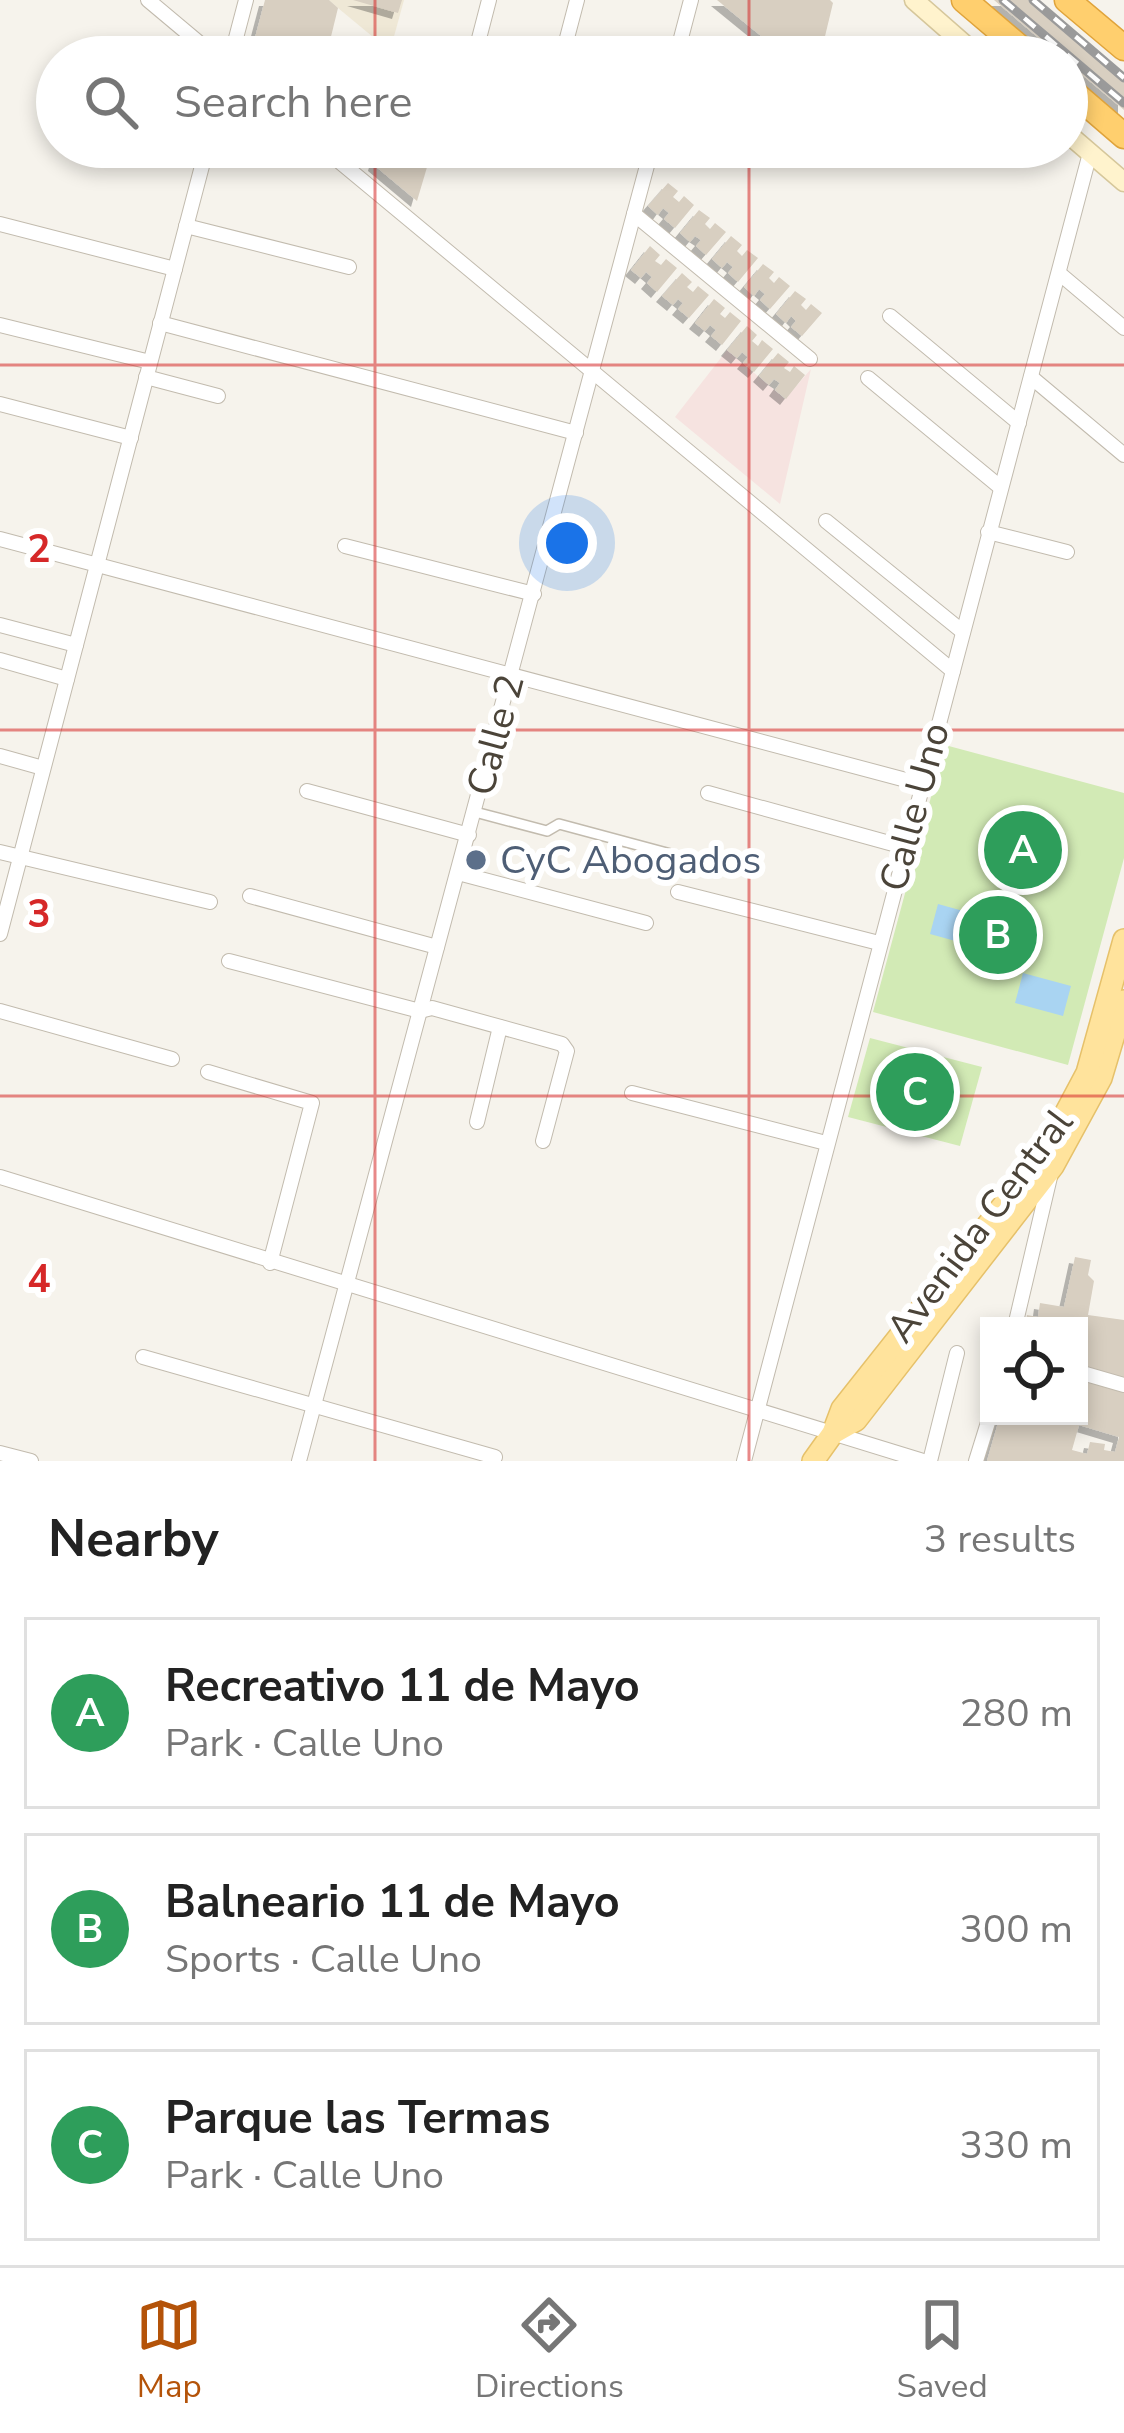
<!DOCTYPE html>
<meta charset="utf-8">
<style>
:root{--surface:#fff;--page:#f2f2f2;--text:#222;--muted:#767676;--line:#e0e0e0;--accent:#b45309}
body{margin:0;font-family:"Nunito Sans",sans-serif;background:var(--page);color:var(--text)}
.controls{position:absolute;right:36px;bottom:36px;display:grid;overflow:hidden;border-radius:0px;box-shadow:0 6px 18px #0003}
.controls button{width:108px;height:108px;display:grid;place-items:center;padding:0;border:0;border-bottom:3px solid var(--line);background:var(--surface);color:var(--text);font:60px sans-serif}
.you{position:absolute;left:567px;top:543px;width:42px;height:42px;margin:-30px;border:9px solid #fff;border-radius:50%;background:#1a73e8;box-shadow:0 0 0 18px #1a73e833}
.badge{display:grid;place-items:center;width:78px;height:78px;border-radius:50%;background:var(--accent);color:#fff;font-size:39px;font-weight:700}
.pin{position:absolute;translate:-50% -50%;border:6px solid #fff;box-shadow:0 3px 12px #0006}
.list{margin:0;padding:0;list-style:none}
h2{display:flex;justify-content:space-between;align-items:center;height:156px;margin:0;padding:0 48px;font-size:51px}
h2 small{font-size:39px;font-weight:400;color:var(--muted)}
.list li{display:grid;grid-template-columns:78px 1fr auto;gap:36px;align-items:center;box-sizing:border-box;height:192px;margin:0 24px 24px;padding:0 24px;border:3px solid var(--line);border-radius:0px}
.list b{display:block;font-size:45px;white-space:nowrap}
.list p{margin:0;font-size:39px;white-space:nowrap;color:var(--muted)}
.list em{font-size:39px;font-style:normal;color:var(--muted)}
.icon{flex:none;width:66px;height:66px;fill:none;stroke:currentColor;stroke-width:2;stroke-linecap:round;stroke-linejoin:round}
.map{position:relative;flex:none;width:1124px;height:1461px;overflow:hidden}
.search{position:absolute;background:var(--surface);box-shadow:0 6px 18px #0003;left:36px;right:36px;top:36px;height:132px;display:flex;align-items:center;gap:30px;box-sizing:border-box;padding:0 42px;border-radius:66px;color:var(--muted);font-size:45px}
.sheet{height:804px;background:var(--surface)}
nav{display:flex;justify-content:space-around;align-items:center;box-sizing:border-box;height:168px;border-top:3px solid var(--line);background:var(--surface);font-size:33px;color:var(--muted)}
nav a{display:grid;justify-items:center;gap:6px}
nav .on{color:var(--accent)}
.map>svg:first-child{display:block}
.education{fill:#efe8d6}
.medical{fill:#f6e3e0}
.green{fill:#d2eab5}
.water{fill:#a9d4f2}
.building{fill:#d8cfc1;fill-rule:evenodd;filter:url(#shadow)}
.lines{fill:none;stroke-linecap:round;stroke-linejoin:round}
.pedestrian-casing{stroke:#c2bbae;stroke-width:12}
.minor-casing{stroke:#c2bbae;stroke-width:16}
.secondary-casing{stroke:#d6c79b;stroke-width:21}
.primary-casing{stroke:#e6c16a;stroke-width:24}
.motorway-casing{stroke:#e0a43c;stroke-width:27}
.pedestrian{stroke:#fff;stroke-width:9}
.minor{stroke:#fff;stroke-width:14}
.secondary{stroke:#fff3cd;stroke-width:18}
.primary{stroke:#ffe39c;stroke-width:21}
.motorway{stroke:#ffcf6e;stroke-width:24}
.rail-casing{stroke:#9a9a9a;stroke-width:9}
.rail{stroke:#fff;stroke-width:4.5;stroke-dasharray:14;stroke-linecap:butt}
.grid{fill:none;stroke:#d62828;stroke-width:3;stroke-opacity:0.55}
.service-dot{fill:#5c6f8a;stroke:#fff;stroke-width:4.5}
.labels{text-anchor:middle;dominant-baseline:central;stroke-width:12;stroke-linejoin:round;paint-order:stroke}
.street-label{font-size:39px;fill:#4b4439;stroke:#fff}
.service-label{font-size:39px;fill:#4e5e75;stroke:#fff;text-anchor:start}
.grid-label{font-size:39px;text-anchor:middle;font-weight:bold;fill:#d62828;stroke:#fff;stroke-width:12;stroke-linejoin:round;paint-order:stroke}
</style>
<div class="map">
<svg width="1124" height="1461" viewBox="0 0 1124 1461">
<defs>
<filter id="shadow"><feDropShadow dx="-6" dy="6" stdDeviation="0" flood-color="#0004"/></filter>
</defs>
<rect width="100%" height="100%" fill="#f6f3ec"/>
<polygon class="education" points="329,0 404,0 390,51 338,8"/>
<polygon class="medical" points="727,350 785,399 811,369 780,504 675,417"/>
<g class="green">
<polygon points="945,745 1124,793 1124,858 1068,1065 873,1012"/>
<polygon points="870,1038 982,1067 960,1146 848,1117"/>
</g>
<g class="water">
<polygon points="938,904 985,917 977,947 930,934"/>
<polygon points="987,917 1035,930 1026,960 979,947"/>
<polygon points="1023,973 1071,986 1063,1016 1015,1003"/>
</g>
<g class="building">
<polygon points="265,0 329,0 338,8 326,57 250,57"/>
<polygon points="353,0 402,0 398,13"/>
<polygon points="717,0 830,0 833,3 820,57 787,57"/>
<polygon points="994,0 1038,0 1124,73 1124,110 1067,62 1067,57 1061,57"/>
<polygon points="379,147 433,147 417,201 374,165"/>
<polygon points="668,183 678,191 673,197 679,202 684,196 694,205 675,228 664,219 669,213 663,208 658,215 648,206"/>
<polygon points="699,210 710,218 705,224 710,229 715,223 726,232 706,255 696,246 701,240 695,236 690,242 680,233"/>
<polygon points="731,236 742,245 737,251 742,256 747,250 758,258 738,282 728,273 733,267 727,262 722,268 712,259"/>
<polygon points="650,246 660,255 655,261 661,265 666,259 677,268 657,292 647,283 652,277 646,272 641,278 631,270"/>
<polygon points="763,264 774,272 769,278 774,283 779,277 790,286 770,309 760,300 765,294 759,289 754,296 744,287"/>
<polygon points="682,273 692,282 687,287 693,292 698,286 709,295 689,318 678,309 683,303 678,299 673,305 662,296"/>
<polygon points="795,291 806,299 801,305 806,310 811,304 822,313 802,336 791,327 796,321 791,316 786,323 776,314"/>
<polygon points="714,299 725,308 720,314 725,318 730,312 741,321 722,345 711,336 716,330 710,325 705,331 695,323"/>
<polygon points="747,326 757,335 752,341 758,346 762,340 773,349 754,372 743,363 748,357 742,352 737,358 727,350"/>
<polygon points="778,353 789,362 784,368 790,372 794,366 805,375 786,399 775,390 780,383 774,379 769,385 759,376"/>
<polygon points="1075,1257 1091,1260 1088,1275 1094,1281 1088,1315 1124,1320 1124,1379 1079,1367 1079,1326 1025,1326 1027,1315 1038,1317 1040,1303 1064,1307"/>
<path d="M 1079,1374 L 1124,1388 L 1124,1461 L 987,1461 L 1000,1416 L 1079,1416 ZM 1079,1425 L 1119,1437 L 1115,1452 L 1104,1450 L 1105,1444 L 1090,1442 L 1087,1454 L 1072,1450 Z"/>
</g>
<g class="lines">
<defs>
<polyline id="pedestrian" points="475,812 547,831 559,824 682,857"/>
<g id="minor">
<polyline points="148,0 216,57"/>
<polyline points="475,54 489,0"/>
<polyline points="231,57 246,0"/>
<polyline points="562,57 577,0"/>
<polyline points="676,57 691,0"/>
<polyline points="322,147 953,671"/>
<polyline points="634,214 810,359"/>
<polyline points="0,224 175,269"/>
<polyline points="186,226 349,267"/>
<polyline points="1060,274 1124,328"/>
<polyline points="890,316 1019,423"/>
<polyline points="160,323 576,433"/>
<polyline points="0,325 150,362"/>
<polyline points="146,377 218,396"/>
<polyline points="1031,377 1124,455"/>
<polyline points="868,378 1000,487"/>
<polyline points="0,404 131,438"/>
<polyline points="826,521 963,632"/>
<polyline points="988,532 1067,552"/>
<polyline points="0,539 921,784"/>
<polyline points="345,546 534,594"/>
<polyline points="0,625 76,645"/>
<polyline points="0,660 67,679"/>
<polyline points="0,756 43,768"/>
<polyline points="307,791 469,835"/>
<polyline points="708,793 904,847"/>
<polyline points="0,852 210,902"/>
<polyline points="458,873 646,923"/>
<polyline points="678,892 879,943"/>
<polyline points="250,896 437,947"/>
<polyline points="0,934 207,147"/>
<polyline points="229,961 420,1011 432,1008 562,1044 567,1051 543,1141"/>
<polyline points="0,1011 172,1059"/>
<polyline points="208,1072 312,1103 270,1263"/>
<polyline points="632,1093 826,1143"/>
<polyline points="477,1122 500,1027"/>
<polyline points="0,1177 923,1461"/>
<polyline points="1015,1326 1051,1173"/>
<polyline points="143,1357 495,1457"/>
<polyline points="1079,1372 1124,1385"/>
<polyline points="0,1453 31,1461"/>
<polyline points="299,1461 652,147"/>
<polyline points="744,1461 1090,153"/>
<polyline points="930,1461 957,1353"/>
<polyline points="976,1461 990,1416"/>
</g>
<g id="secondary">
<polyline points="914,0 979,57"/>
<polyline points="1067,133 1124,182"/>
</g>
<g id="primary">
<polyline points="833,1433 856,1420 1053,1166 1101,1078 1124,1001"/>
<polyline points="813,1461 833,1433 842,1409 1044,1154 1087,1073 1124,940"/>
</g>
<g id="motorway">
<polyline points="964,0 1031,57"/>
<polyline points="1067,0 1124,48"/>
<polyline points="1067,87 1124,136"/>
</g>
</defs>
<use href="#pedestrian" class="pedestrian-casing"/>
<use href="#minor" class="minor-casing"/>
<use href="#secondary" class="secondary-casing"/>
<use href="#primary" class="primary-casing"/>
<use href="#motorway" class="motorway-casing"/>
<use href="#pedestrian" class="pedestrian"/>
<use href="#minor" class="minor"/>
<use href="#secondary" class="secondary"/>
<use href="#primary" class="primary"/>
<use href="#motorway" class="motorway"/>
<defs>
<g id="rail">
<polyline points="1003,0 1124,103"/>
<polyline points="1033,0 1124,78"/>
</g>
</defs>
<use href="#rail" class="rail-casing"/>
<use href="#rail" class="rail"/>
</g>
<path class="grid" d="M 375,0 L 375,57M 749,0 L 749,57M 375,147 L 375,1461M 749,147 L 749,1461M 0,365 L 1124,365M 0,730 L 1124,730M 0,1096 L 1124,1096"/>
<circle class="service-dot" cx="476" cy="860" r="12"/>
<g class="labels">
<g class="street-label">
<text transform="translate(496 735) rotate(-75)">Calle 2</text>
<text transform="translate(915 807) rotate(-75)">Calle Uno</text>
<text transform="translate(980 1226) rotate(-53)">Avenida Central</text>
</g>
<g class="service-label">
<text x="500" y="860">CyC Abogados</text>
</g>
</g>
<g class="grid-label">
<text x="39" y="562">2</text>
<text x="39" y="927">3</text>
<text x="39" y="1292">4</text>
</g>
</svg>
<div class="controls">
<button><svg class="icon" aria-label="locate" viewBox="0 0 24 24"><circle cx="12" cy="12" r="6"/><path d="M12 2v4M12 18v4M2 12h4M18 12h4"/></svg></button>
</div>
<div class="you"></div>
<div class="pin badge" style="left:1023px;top:850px;background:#2e9e5b">A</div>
<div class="pin badge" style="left:998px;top:935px;background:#2e9e5b">B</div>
<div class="pin badge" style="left:915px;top:1092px;background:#2e9e5b">C</div>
<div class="search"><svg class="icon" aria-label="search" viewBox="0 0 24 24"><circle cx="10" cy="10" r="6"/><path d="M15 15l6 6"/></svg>Search here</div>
</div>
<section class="sheet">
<h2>Nearby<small>3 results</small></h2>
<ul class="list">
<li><span class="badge" style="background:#2e9e5b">A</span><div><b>Recreativo 11 de Mayo</b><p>Park · Calle Uno</p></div><em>280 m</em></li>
<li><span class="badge" style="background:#2e9e5b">B</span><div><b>Balneario 11 de Mayo</b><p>Sports · Calle Uno</p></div><em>300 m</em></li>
<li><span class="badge" style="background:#2e9e5b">C</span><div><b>Parque las Termas</b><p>Park · Calle Uno</p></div><em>330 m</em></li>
</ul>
</section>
<nav>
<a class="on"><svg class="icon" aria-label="map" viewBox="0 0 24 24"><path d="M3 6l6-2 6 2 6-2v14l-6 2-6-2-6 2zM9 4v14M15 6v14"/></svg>Map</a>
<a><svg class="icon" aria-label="directions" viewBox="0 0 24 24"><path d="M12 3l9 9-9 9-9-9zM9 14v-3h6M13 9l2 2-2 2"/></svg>Directions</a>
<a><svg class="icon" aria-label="saved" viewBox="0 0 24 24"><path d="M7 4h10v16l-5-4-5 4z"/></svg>Saved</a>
</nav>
